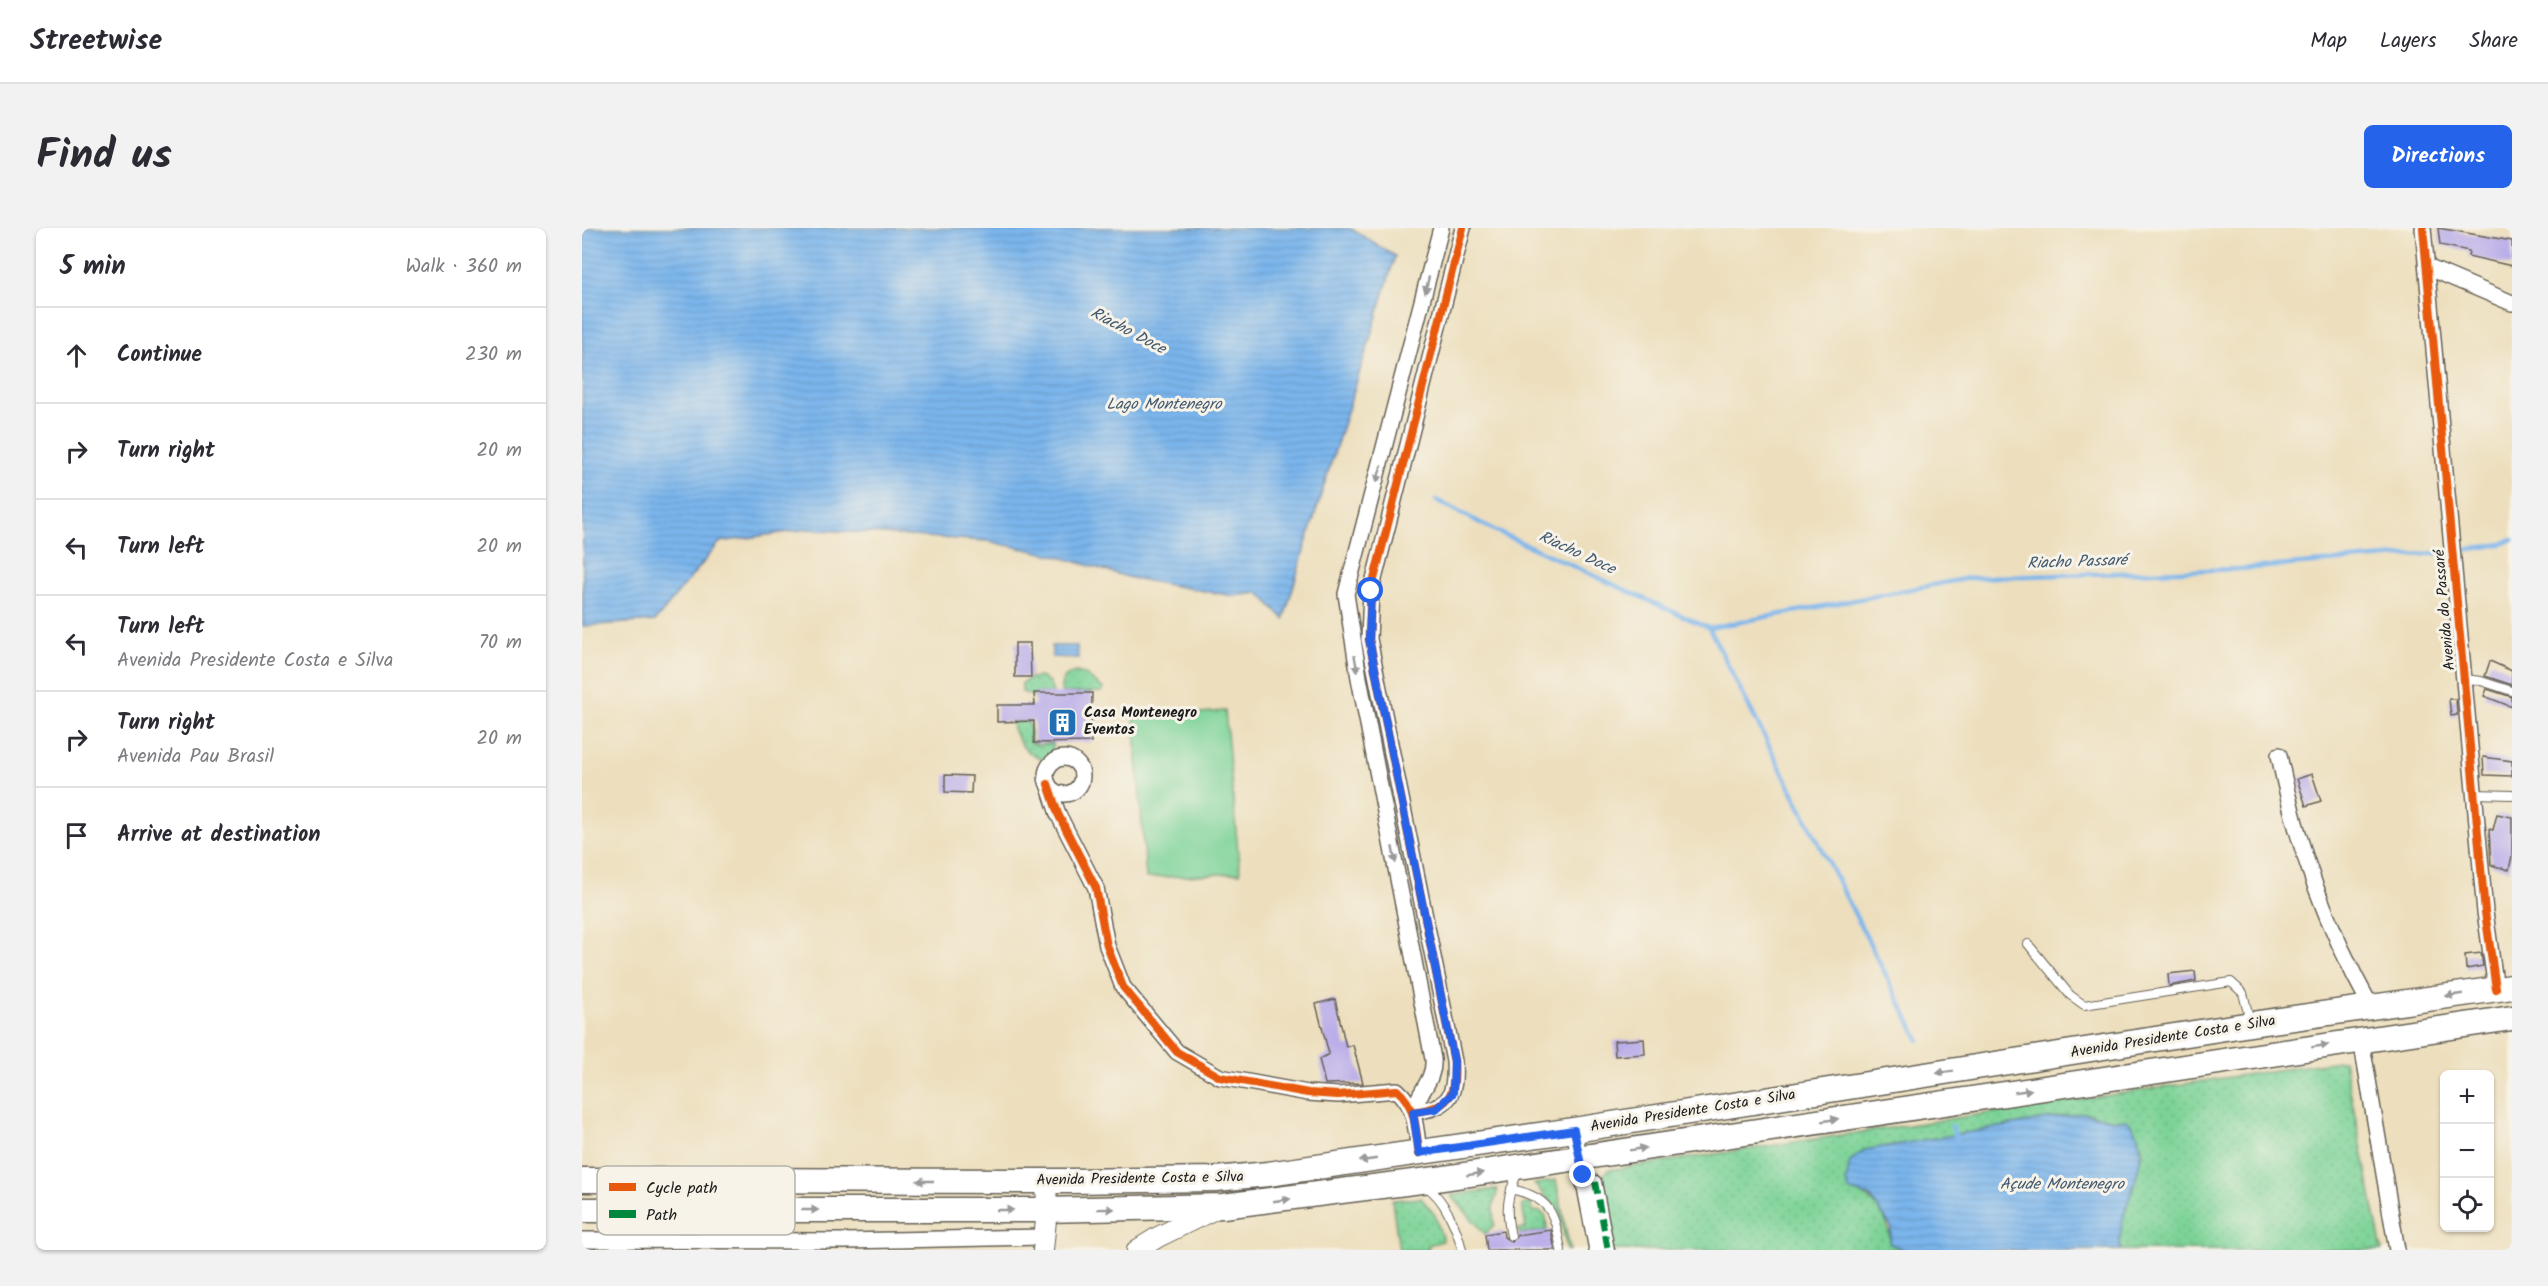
<!DOCTYPE html>
<meta charset="utf-8">
<style>
:root{--surface:#fff;--page:#f2f2f3;--text:#2b2b33;--muted:#7c7c81;--line:#e1e1e2;--accent:#2563eb}
body{margin:0;font-family:Kalam,sans-serif;background:var(--page);color:var(--text)}
.controls{position:absolute;right:18px;bottom:18px;display:grid;overflow:hidden;border-radius:9px;box-shadow:0 2px 4px #0004}
.controls button{width:54px;height:54px;display:grid;place-items:center;padding:0;border:0;border-bottom:2px solid var(--line);background:var(--surface);color:var(--text);font:30px sans-serif}
.stop{position:absolute;width:18px;height:18px;margin:-14px;border:4px solid #2563eb;border-radius:50%;background:#fff}
.stop.end{background:#2563eb;border-color:#fff;box-shadow:0 2px 6px #0008}
.list{margin:0;padding:0;list-style:none}
h2{display:flex;justify-content:space-between;align-items:center;height:78px;margin:0;padding:0 24px;font-size:26px}
h2 small{font-size:20px;font-weight:400;color:var(--muted)}
.list li{display:grid;grid-template-columns:39px 1fr auto;gap:18px;align-items:center;box-sizing:border-box;height:96px;padding:0 24px;border-top:2px solid var(--line)}
.list b{display:block;font-size:22px;white-space:nowrap}
.list p{margin:0;font-size:20px;white-space:nowrap;color:var(--muted)}
.list em{font-size:20px;font-style:normal;color:var(--muted)}
.icon{flex:none;width:33px;height:33px;fill:none;stroke:currentColor;stroke-width:2;stroke-linecap:round;stroke-linejoin:round}
.map{position:relative;flex:none;width:1930px;height:1022px;overflow:hidden;border-radius:9px}
header{display:flex;align-items:center;gap:36px;box-sizing:border-box;height:84px;padding:0 30px;background:var(--surface);border-bottom:2px solid var(--line)}
header strong{font-size:28px}
nav{display:flex;gap:33px;margin-inline-start:auto;font-size:21px}
.intro{display:flex;align-items:center;justify-content:space-between;box-sizing:border-box;height:144px;padding:0 36px}
h1{margin:0;font-size:42px}
.button{padding:15px 27px;border-radius:9px;background:var(--accent);color:#fff;font-size:21px;font-weight:700}
main{display:flex;gap:36px;padding:0 36px}
aside{flex:1;background:var(--surface);border-radius:9px;box-shadow:0 2px 4px #0004}
.map>svg:first-child{display:block}
.grass{fill:url(#grass-dots);stroke:#4c785a;stroke-width:1.5}
.green{fill:#7cd397;stroke:#4c785a;stroke-width:1.5}
.water{fill:url(#water-rules);stroke:#4b6884;stroke-width:1.5}
.lines{fill:none;stroke-linecap:round;stroke-linejoin:round}
.stream{stroke:#7ab5ec;stroke-width:4.5}
.building{fill:#baade9}
.service-casing{stroke:#656054;stroke-width:10}
.pedestrian-casing{stroke:#656054;stroke-width:15}
.minor-casing{stroke:#656054;stroke-width:18}
.tertiary-casing{stroke:#656054;stroke-width:22}
.primary-casing{stroke:#656054;stroke-width:27}
.service{stroke:#fff;stroke-width:8}
.pedestrian{stroke:#fff;stroke-width:12}
.minor{stroke:#fff;stroke-width:15}
.tertiary{stroke:#fff;stroke-width:20}
.primary{stroke:#fff;stroke-width:24}
.quiet{stroke:#00873e;stroke-width:6;stroke-dasharray:12 6;stroke-linecap:butt}
.cycleway-casing{stroke:#f7f3e8;stroke-width:11}
.cycleway{stroke:#e8590c;stroke-width:8}
.oneway{fill:#999}
.route{stroke:#2563eb;stroke-width:8}
.labels{text-anchor:middle;dominant-baseline:central;stroke-width:6;stroke-linejoin:round;paint-order:stroke}
.street-label{font-size:15px;fill:#1c1c1c;stroke:#f7f3e8}
.poi-label{font-size:15px;font-weight:bold;fill:#1c1c1c;stroke:#f7f3e8;text-anchor:start}
.water-label{font-size:16px;font-style:italic;fill:#42596f;stroke:#f7f3e8}
.key{fill:#f7f3e8;stroke:#b5b2ab;stroke-width:1.5}
.key-label{font-size:16px;fill:#1c1c1c}
</style>
<header>
<strong>Streetwise</strong>
<nav><a>Map</a><a>Layers</a><a>Share</a></nav>
</header>
<div class="intro"><h1>Find us</h1><a class="button">Directions</a></div>
<main>
<aside>
<h2>5 min<small>Walk · 360 m</small></h2>
<ul class="list">
<li><svg class="icon" aria-label="ahead" viewBox="0 0 24 24"><path d="M12 20V5M6 11l6-6 6 6"/></svg><div><b>Continue</b></div><em>230 m</em></li>
<li><svg class="icon" aria-label="right" viewBox="0 0 24 24"><path d="M7 20v-9h11M14 6l5 5-5 5"/></svg><div><b>Turn right</b></div><em>20 m</em></li>
<li><svg class="icon" aria-label="left" viewBox="0 0 24 24"><path d="M17 20v-9H6M10 6l-5 5 5 5"/></svg><div><b>Turn left</b></div><em>20 m</em></li>
<li><svg class="icon" aria-label="left" viewBox="0 0 24 24"><path d="M17 20v-9H6M10 6l-5 5 5 5"/></svg><div><b>Turn left</b><p>Avenida Presidente Costa e Silva</p></div><em>70 m</em></li>
<li><svg class="icon" aria-label="right" viewBox="0 0 24 24"><path d="M7 20v-9h11M14 6l5 5-5 5"/></svg><div><b>Turn right</b><p>Avenida Pau Brasil</p></div><em>20 m</em></li>
<li><svg class="icon" aria-label="arrive" viewBox="0 0 24 24"><path d="M6 21V4h12l-3 4 3 4H6"/></svg><div><b>Arrive at destination</b></div></li>
</ul>
</aside>
<div class="map">
<svg width="1930" height="1022" viewBox="0 0 1930 1022">
<defs>
<pattern id="grass-dots" width="8" height="8" patternUnits="userSpaceOnUse" patternTransform="scale(1.5)"><rect width="8" height="8" fill="#7cd397"/><path d="M2 2h.1M6 6h.1" fill="none" stroke="#6bb582" stroke-width="1.8" stroke-linecap="round"/></pattern>
<pattern id="water-rules" width="6" height="5" patternUnits="userSpaceOnUse" patternTransform="scale(1.5)"><rect width="6" height="5" fill="#7ab5ec"/><path d="M0 2.5h6" fill="none" stroke="#699bca"/></pattern>
</defs>
<rect width="100%" height="100%" fill="#f7f3e8"/>
<filter id="ink" filterUnits="userSpaceOnUse"><feTurbulence type="fractalNoise" baseFrequency=".0167" numOctaves="2"/><feDisplacementMap in="SourceGraphic" scale="12" xChannelSelector="R" yChannelSelector="G"/><feConvolveMatrix kernelMatrix="1 2 1 2 8 2 1 2 1" color-interpolation-filters="sRGB"/></filter>
<filter id="wash" filterUnits="userSpaceOnUse"><feTurbulence type="fractalNoise" baseFrequency=".008" numOctaves="4" result="noise"/><feDisplacementMap in="SourceGraphic" scale="24" xChannelSelector="R" yChannelSelector="G"/><feGaussianBlur stdDeviation="1.35" result="paint"/><feColorMatrix in="noise" values="0 0 0 0 0 0 0 0 0 0 0 0 0 0 0 0 0 1.4 0 .05"/><feComposite in="paint" operator="in"/></filter>
<g filter="url(#wash)">
<rect width="100%" height="100%" fill="#eddfbd"/>
<g class="grass">
<path d="M 494,444 L 502,446 L 522,461 L 520,464 L 480,465 C 476,455 484,446 494,444 Z"/>
<polygon points="458,449 467,454 471,465 453,465 452,468 440,464 440,455 449,450"/>
<path d="M 429,494 L 447,494 L 449,514 L 455,517 L 471,515 L 470,526 L 460,531 C 442,526 434,511 429,494 Z"/>
<path d="M 1762,832 L 1800,1022 L 1539,1022 C 1534,991 1552,952 1561,922 L 1545,892 L 1532,892 L 1501,885 L 1283,922 L 1269,933 L 1264,954 C 1288,968 1309,986 1308,1016 L 1323,1022 L 1026,1022 L 1013,954 L 1026,942 Z"/>
<polygon points="974,952 988,1022 985,1022 977,983 952,956"/>
<polygon points="916,961 911,978 912,997 903,1006 869,967"/>
<polygon points="839,970 853,987 861,1013 846,1017 847,1022 817,1022 810,972"/>
<polygon points="949,975 951,983 959,984 964,989 965,1002 938,1006 936,1001 944,1000 940,977"/>
</g>
<polygon class="green" points="643,483 658,645 564,650 552,490"/>
<g class="water">
<path d="M 0,0 L 768,0 L 813,28 C 778,149 736,269 702,391 L 677,365 L 651,368 L 549,350 L 471,327 L 405,313 L 227,301 L 138,314 L 73,393 L 1,398 Z"/>
<polygon points="470,418 495,418 496,430 470,429"/>
<path d="M 1501,885 L 1532,892 L 1545,892 C 1582,927 1531,979 1539,1022 L 1323,1022 L 1308,1016 L 1309,999 L 1288,968 L 1268,963 L 1264,954 L 1268,933 L 1283,922 Z"/>
</g>
<g class="lines">
<g class="stream">
<polyline points="854,272 914,303 1127,400"/>
<polyline points="1882,322 1920,316 1930,311"/>
<polyline points="1127,400 1387,350 1657,341 1868,324"/>
<polyline points="1127,400 1337,812"/>
<polyline points="1370,898 1375,913"/>
</g>
</g>
<g id="blocks">
<g class="building">
<polygon points="1856,0 1930,13 1930,38 1886,28 1887,23 1858,17"/>
<polygon points="433,415 448,415 449,449 433,449"/>
<polygon points="1908,433 1930,443 1930,457 1903,448"/>
<polygon points="1905,461 1930,469 1930,479 1902,468"/>
<polygon points="452,465 510,465 509,514 452,515 452,493 415,494 415,477 453,477"/>
<polygon points="1867,471 1874,471 1875,487 1869,488"/>
<polygon points="1901,529 1930,533 1930,548 1902,547"/>
<polygon points="1730,546 1739,573 1724,578 1715,551"/>
<polygon points="363,547 390,548 389,565 363,564"/>
<polygon points="1915,586 1930,589 1930,628 1927,642 1909,637 1907,601 1911,602"/>
<polygon points="1899,725 1901,738 1884,741 1883,727"/>
<polygon points="1613,743 1614,753 1587,758 1586,746"/>
<polygon points="753,771 764,819 771,817 781,855 743,856 737,831 747,826 734,776"/>
<polygon points="1062,811 1063,826 1033,828 1032,813"/>
<polygon points="969,1002 973,1022 905,1022 903,1006 921,1003 922,1009 930,1014 935,1007"/>
</g>
</g>
</g>
<g filter="url(#ink)">
<use href="#blocks" fill-opacity="0" stroke="#656054" stroke-width="1.5"/>
<g class="lines">
<defs>
<g id="service">
<polyline points="1883,451 1899,453 1930,463"/>
<polyline points="1893,566 1930,567"/>
<polyline points="1446,716 1488,767 1502,777 1649,754 1661,765 1668,793"/>
<path d="M 844,959 C 862,969 876,1003 880,1022"/>
<path d="M 929,961 C 969,970 972,984 979,1022"/>
<path d="M 929,1008 C 923,982 925,968 936,944"/>
</g>
<polyline id="pedestrian" points="1013,954 1026,1022"/>
<g id="minor">
<polyline points="1841,0 1903,684 1914,761"/>
<polyline points="1845,39 1930,75"/>
<path d="M 1697,527 C 1715,619 1744,697 1789,779"/>
<circle cx="482" cy="548" r="18"/>
<path d="M 466,556 L 476,586 L 514,660 L 525,718 L 541,759 L 595,824 L 638,849 L 726,865 L 756,867 L 815,862 C 834,878 834,902 837,925"/>
<polyline points="1779,811 1815,1022"/>
<path d="M 831,884 C 868,879 874,869 872,833 L 787,411 L 789,363 L 881,0"/>
<path d="M 831,884 C 836,864 853,852 851,831 L 777,450 L 764,366 L 859,0"/>
<polyline points="992,902 1015,1022"/>
<polyline points="0,1012 263,1013 461,1009"/>
</g>
<g id="tertiary">
<polyline points="461,1022 465,982 464,953"/>
<polyline points="555,1022 576,1009 635,980"/>
</g>
<g id="primary">
<polyline points="0,952 486,953 634,951 686,946 992,902 1669,796 1930,759"/>
<polyline points="0,982 462,982 641,978 855,951 1930,790"/>
</g>
</defs>
<use href="#service" class="service-casing"/>
<use href="#pedestrian" class="pedestrian-casing"/>
<use href="#minor" class="minor-casing"/>
<use href="#tertiary" class="tertiary-casing"/>
<use href="#primary" class="primary-casing"/>
<use href="#service" class="service"/>
<use href="#pedestrian" class="pedestrian"/>
<use href="#minor" class="minor"/>
<use href="#tertiary" class="tertiary"/>
<use href="#primary" class="primary"/>
<polyline class="quiet" points="1013,954 1026,1022"/>
<defs>
<g id="cycleway">
<polyline points="1841,0 1903,684 1914,761"/>
<path d="M 466,556 L 476,586 L 514,660 L 525,718 L 541,759 L 595,824 L 638,849 L 726,865 L 756,867 L 815,862 C 834,878 834,902 837,925"/>
<path d="M 831,884 C 868,879 874,869 872,833 L 787,411 L 789,363 L 881,0"/>
</g>
</defs>
<use href="#cycleway" class="cycleway-casing"/>
<use href="#cycleway" class="cycleway"/>
</g>
<defs><path id="oneway-solid" d="M-6-.8H1V-3.2L6.5 0L1 3.2V.8H-6Z" transform="scale(1.5)"/></defs>
<g class="oneway">
<use href="#oneway-solid" transform="translate(845 57) rotate(103)"/>
<use href="#oneway-solid" transform="translate(797 246) rotate(105)"/>
<use href="#oneway-solid" transform="translate(774 436) rotate(80)"/>
<use href="#oneway-solid" transform="translate(812 627) rotate(79)"/>
<use href="#oneway-solid" transform="translate(1872 767) rotate(172)"/>
<use href="#oneway-solid" transform="translate(1738 818) rotate(-9)"/>
<use href="#oneway-solid" transform="translate(1363 844) rotate(171)"/>
<use href="#oneway-solid" transform="translate(1441 863) rotate(-9)"/>
<use href="#oneway-solid" transform="translate(1248 892) rotate(-9)"/>
<use href="#oneway-solid" transform="translate(1056 921) rotate(-9)"/>
<use href="#oneway-solid" transform="translate(786 932) rotate(172)"/>
<use href="#oneway-solid" transform="translate(893 946) rotate(-9)"/>
<use href="#oneway-solid" transform="translate(343 953) rotate(-180)"/>
<use href="#oneway-solid" transform="translate(700 972) rotate(-8)"/>
<use href="#oneway-solid" transform="translate(524 981) rotate(-1)"/>
<use href="#oneway-solid" transform="translate(228 982)"/>
<use href="#oneway-solid" transform="translate(423 982)"/>
</g>
</g>
<g class="lines" filter="url(#ink)">
<polyline class="route" points="789,363 787,411 872,833 871,865 854,881 831,884 837,925 992,902 1001,947"/>
</g>
<defs>
<symbol id="building-square" viewBox="-11 -11 22 22"><rect x="-9" y="-9" width="18" height="18" rx="4" fill="#1f6fb2" stroke="#f7f3e8"/><path d="M-4-6H4V6H1V3H-1V6H-4ZM-2.5-4.3h1.7v1.8h-1.7ZM.8-4.3h1.7v1.8H.8ZM-2.5-1h1.7V.8h-1.7ZM.8-1h1.7V.8H.8Z" fill="#fff"/></symbol>
</defs>
<g fill-rule="evenodd">
<use href="#building-square" x="464" y="478" width="33" height="33"/>
</g>
<g class="labels">
<g class="street-label">
<text transform="translate(1863 382) rotate(-95)">Avenida do Passaré</text>
<text transform="translate(1591 809) rotate(-9)">Avenida Presidente Costa e Silva</text>
<text transform="translate(1111 883) rotate(-9)">Avenida Presidente Costa e Silva</text>
<text transform="translate(558 951) rotate(-1)">Avenida Presidente Costa e Silva</text>
</g>
<g class="poi-label">
<text x="502" y="485">Casa Montenegro<tspan x="502" dy="17">Eventos</tspan></text>
</g>
<g class="water-label">
<text transform="translate(546 103) rotate(28)">Riacho Doce</text>
<text x="582" y="176">Lago Montenegro</text>
<text transform="translate(995 325) rotate(25)">Riacho Doce</text>
<text transform="translate(1495 334) rotate(-2)">Riacho Passaré</text>
<text x="1480" y="956">Açude Montenegro</text>
</g>
</g>
<rect x="15" y="938" width="198" height="69" rx="9" class="key"/>
<rect x="27" y="955" width="27" height="8" fill="#e8590c"/>
<rect x="27" y="982" width="27" height="8" fill="#00873e"/>
<g class="key-label">
<text x="64" y="965">Cycle path</text>
<text x="64" y="992">Path</text>
</g>
</svg>
<div class="controls">
<button>+</button>
<button>−</button>
<button><svg class="icon" aria-label="locate" viewBox="0 0 24 24"><circle cx="12" cy="12" r="6"/><path d="M12 2v4M12 18v4M2 12h4M18 12h4"/></svg></button>
</div>
<div class="stop" style="left:789px;top:363px"></div>
<div class="stop end" style="left:1001px;top:947px"></div>
</div>
</main>
